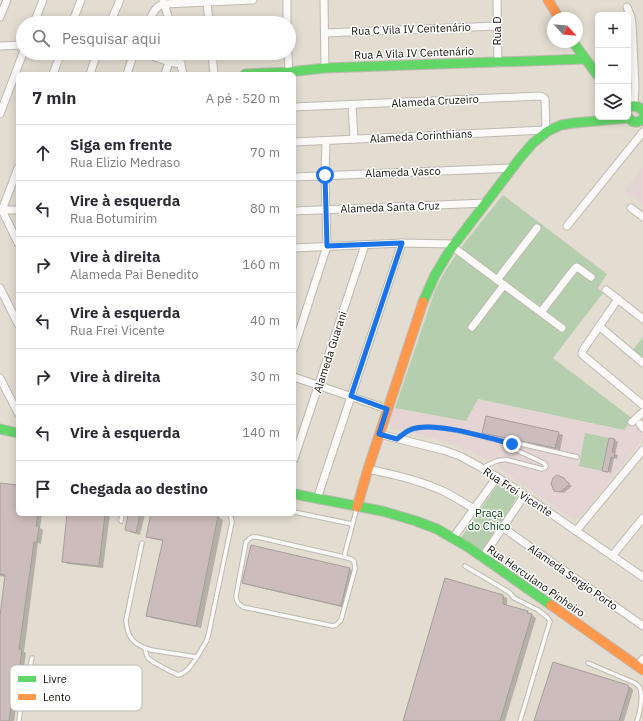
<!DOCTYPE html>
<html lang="pt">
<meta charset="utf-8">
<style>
:root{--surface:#fff;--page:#f2f2f3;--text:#2b2b33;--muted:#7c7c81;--line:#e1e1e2}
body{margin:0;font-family:"IBM Plex Sans",sans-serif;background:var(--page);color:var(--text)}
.controls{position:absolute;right:12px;top:12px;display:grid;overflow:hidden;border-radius:6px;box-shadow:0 2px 10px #0003}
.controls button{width:36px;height:36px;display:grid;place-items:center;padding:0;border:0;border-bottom:1px solid var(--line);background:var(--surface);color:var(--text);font:20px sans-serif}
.compass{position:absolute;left:547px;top:12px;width:36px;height:36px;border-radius:50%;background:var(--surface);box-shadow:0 2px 10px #0003;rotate:116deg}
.stop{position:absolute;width:12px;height:12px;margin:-9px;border:3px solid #1a73e8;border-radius:50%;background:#fff}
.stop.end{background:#1a73e8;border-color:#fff;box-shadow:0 1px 4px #0008}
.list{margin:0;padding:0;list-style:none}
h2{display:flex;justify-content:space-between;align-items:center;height:52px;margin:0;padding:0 16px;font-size:17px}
h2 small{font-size:13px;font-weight:400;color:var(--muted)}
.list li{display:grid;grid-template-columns:26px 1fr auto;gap:12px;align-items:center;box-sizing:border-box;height:56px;padding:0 16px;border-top:1px solid var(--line)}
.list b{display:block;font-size:15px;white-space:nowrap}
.list p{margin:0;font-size:13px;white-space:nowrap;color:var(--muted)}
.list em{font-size:13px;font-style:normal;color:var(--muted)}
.icon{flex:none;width:22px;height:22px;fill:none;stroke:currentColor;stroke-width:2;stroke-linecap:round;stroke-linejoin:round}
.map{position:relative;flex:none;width:643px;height:721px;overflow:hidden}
.search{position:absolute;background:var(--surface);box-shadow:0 2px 10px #0003;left:16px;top:16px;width:280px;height:44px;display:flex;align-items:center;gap:10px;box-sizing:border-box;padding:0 14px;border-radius:22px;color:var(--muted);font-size:15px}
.panel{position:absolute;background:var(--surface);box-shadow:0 2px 10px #0003;left:16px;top:72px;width:280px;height:444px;border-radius:6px}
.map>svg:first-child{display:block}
.education{fill:#e4d4d4}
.green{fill:#b5cfae}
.shadow{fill:#0003}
.building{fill:#cdbcbc;stroke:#a49e9b}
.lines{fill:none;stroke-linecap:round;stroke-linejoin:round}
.lane-casing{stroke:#beb9b1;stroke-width:5.5}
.street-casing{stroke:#beb9b1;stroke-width:9}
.fast-casing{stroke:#beb9b1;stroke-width:11}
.slow-casing{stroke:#beb9b1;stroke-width:11}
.lane{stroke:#fbfaf8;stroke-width:3.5}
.street{stroke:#fbfaf8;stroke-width:7}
.fast{stroke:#63d668;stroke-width:9}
.slow{stroke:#ff974d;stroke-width:9}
.route{stroke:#1a73e8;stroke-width:5}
.labels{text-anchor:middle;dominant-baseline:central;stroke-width:3;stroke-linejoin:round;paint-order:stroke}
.street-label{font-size:11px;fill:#120f08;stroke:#fff}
.park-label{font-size:11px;fill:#01400f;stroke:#fff}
.key{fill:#fff;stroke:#b8b7b5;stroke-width:1}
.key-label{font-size:11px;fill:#120f08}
</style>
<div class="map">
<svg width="643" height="721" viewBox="0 0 643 721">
<rect width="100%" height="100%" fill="#e2dcd1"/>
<g class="education">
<polygon points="643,167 643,205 625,190"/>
<polygon points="478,399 624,430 629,424 643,431 643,439 581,516 577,519 573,519 500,469 498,464 489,458 484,458 448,442 412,433 408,427 398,431 393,429 389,425 388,422 392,408 466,420"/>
</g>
<g class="green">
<path d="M 503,195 L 607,274 L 598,288 L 603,293 L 553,358 L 633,419 L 624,430 L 478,399 L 466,421 L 395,408 L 435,290 C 452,255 479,225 503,195 Z"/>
<polygon points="643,337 643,360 632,351"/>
<polygon points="585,433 609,438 602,471 579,466"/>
<polygon points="498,484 517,496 501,525 480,554 461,538"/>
</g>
<g class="shadow">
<polygon points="483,432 558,433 563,435 560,450 488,435"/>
<polygon points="615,440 618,442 615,454 618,455 617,459 614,458 611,473 603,470"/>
<polygon points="563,479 567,481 570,485 572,486 564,493 559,492 555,490"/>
<polygon points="0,484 18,486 18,514 42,514 40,528 43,530 41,544 38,543 24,652 26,653 23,674 21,673 14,721 0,721 0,624 6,577 0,576"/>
<polygon points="68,514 110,514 103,568 68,564 64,562"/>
<polygon points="129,514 145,514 140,535 130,532 126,530"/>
<polygon points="152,514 211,514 216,515 223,520 201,628 152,618 147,615 164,541 152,539 147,537"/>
<polygon points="252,547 350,569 355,572 346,608 248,585 243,583"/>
<polygon points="503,596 507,598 507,606 528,612 536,618 505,721 404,721"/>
<polygon points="627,686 632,688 633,691 624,721 535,721"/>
</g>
<g class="building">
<polygon points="486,416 559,432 555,448 482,433"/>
<polygon points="609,438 615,439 612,452 615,452 614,458 611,457 608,472 602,471"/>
<polygon points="557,475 564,478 567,482 570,484 560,492 554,491 551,484 553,478"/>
<polygon points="0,483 18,485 18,514 38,514 36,526 39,526 37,542 34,542 19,649 22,650 19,672 16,671 9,721 0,721 0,616 5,575 0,574"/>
<polygon points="67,514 105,514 99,566 62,562"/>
<polygon points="128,514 140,514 136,533 125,530"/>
<polygon points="151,514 216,514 218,516 196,626 146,616 163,540 146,537"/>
<polygon points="251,545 350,568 341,606 242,583"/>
<polygon points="445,578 503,595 503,604 528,611 527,613 532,614 500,721 403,721"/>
<polygon points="553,662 628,685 629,688 619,721 534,721"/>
</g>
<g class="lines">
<defs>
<g id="lane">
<path d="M 398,438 C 402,435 406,431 411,429 C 435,421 487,438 513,444"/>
<path d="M 483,468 C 491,463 498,459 508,460 L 542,469 L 545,468 L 546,466 L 544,463 L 516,450 L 512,446 L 513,444 L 517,443 L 577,457"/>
<polyline points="294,512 352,524"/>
<polyline points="121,521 122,514"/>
<path d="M 252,537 L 257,537 L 344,557 L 351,559 L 354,561 L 355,569 L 341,620 L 336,625 L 333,626 L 243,607 C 239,604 236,602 236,596 L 246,542 L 249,539 Z"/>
<path d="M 142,543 L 126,620 C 127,638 134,645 151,650 L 197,657 L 207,640 L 209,632 L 232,522 L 230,514"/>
<polyline points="344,557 357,507"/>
<polyline points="465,566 507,591 510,593 514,598 538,610 547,617 550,621 520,721"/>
<path d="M 145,649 C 146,652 146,655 148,658 C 153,663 172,672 178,675 C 187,673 192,664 197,657"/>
<path d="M 588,663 L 635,683 C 637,685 639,686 640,688 C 643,697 640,712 637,721"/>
<polyline points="19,721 21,703 32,658"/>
</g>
<g id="street">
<polyline points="163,0 170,23"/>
<polyline points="287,0 287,23"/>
<polyline points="324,0 325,68"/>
<polyline points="497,0 498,63"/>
<polyline points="207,2 209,23"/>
<polyline points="627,7 631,17 632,25 635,86 634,105"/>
<polyline points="0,17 7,0"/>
<polyline points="34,23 43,0"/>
<polyline points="72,23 81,0"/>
<polyline points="110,23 120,0"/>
<path d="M 148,23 C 152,15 155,6 164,4 L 253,0"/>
<polyline points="325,33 497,26"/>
<polyline points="0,46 23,45"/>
<polyline points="145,53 169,62 181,64"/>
<polyline points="178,53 183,74"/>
<polyline points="212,53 214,74"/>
<polyline points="288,53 289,72"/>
<polyline points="53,74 61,53"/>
<polyline points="90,74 97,53"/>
<polyline points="127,74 134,53"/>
<polyline points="165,74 169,62"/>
<polyline points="352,105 354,139"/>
<polyline points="294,107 540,96 543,97 545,99 546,130"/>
<polyline points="0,114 23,53"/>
<polyline points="294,142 546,130 548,131"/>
<polyline points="18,168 2,210 18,243"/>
<polyline points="294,177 513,168"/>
<polyline points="631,208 643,217"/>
<polyline points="0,210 18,210"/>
<polyline points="294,211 486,203"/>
<polyline points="567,226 643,132"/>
<polyline points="453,247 562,328"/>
<polyline points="294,248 402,243 454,244"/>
<polyline points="497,280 537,228"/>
<polyline points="0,288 18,324"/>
<polyline points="606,290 643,319"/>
<polyline points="618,299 583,350 582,354 584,356 643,405"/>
<polyline points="541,312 575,268 577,267 591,277"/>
<polyline points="599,326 643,363"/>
<polyline points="472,327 504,285"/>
<polyline points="294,348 327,246 325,175 326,141"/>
<polyline points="294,377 387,409"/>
<polyline points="0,378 18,413"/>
<polyline points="632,422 643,412"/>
<polyline points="640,424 643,428"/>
<polyline points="379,434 443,450 460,456 482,468 511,486 643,577"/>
<polyline points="294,459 365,245"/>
<path d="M 368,469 C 394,475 420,480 445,492 C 455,497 464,503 474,509"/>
<polyline points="317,499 402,243"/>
<polyline points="502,527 643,626"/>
<polyline points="576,531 643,450"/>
<polyline points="453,538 497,477"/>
<polyline points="612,556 643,518"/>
<polyline points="482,558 524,496"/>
<polyline points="638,666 643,659"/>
</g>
<g id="fast">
<polyline points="573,42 598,76"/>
<polyline points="245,74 289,72 325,68 585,59"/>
<path d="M 628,108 C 634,104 639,106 643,111"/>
<path d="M 628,117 C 632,123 637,124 643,119"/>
<polyline points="423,302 435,275 450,250 520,158 533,143 548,131 561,125 574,123 628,118"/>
<polyline points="0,429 18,433"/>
<polyline points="294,494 382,511 416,521 437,529 468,547 551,605"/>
</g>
<g id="slow">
<polyline points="548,0 559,18"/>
<polyline points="357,507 368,469 423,302"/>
<polyline points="551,605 643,670"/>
</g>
</defs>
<use href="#lane" class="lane-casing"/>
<use href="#street" class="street-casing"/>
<use href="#fast" class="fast-casing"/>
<use href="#slow" class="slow-casing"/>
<use href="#lane" class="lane"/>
<use href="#street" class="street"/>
<use href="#fast" class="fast"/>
<use href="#slow" class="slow"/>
</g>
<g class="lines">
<path class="route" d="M 325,175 L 327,246 L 402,243 L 351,396 L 387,409 L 379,434 L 397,439 C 401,436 405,432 410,430 C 432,420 489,438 512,444"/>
</g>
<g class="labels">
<g class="street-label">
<text transform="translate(411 29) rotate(-2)">Rua C Vila IV Centenário</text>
<text transform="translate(497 31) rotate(-90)">Rua D</text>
<text transform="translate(414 53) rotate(-2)">Rua A Vila IV Centenário</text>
<text transform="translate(435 101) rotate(-3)">Alameda Cruzeiro</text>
<text transform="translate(421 136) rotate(-3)">Alameda Corinthians</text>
<text transform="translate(403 172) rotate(-2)">Alameda Vasco</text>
<text transform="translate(390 207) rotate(-2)">Alameda Santa Cruz</text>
<text transform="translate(330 352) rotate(-72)">Alameda Guarani</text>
<text transform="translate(518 492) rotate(33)">Rua Frei Vicente</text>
<text transform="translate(573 577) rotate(35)">Alameda Sergio Porto</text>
<text transform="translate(536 581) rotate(35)">Rua Herculano Pinheiro</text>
</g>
<g class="park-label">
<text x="489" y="513">Praça<tspan x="489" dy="13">do Chico</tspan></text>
</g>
</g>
<rect x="10" y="665" width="132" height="46" rx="6" class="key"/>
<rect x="18" y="676" width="18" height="6" fill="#63d668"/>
<rect x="18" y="694" width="18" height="6" fill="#ff974d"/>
<g class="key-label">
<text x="43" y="683">Livre</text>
<text x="43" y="701">Lento</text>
</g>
</svg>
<div class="controls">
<button>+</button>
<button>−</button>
<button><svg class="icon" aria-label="layers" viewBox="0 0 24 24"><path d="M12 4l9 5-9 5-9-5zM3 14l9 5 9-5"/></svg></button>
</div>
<svg class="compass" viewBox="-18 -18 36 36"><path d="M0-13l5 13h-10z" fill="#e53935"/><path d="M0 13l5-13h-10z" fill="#7c7c81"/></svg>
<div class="stop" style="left:325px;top:175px"></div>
<div class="stop end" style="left:512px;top:444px"></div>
<div class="search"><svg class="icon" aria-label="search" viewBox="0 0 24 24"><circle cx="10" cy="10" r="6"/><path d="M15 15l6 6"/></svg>Pesquisar aqui</div>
<section class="panel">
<h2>7 min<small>A pé · 520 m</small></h2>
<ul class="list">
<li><svg class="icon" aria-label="ahead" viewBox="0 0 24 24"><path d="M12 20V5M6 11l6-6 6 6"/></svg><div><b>Siga em frente</b><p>Rua Elizio Medraso</p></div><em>70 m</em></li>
<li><svg class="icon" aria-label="left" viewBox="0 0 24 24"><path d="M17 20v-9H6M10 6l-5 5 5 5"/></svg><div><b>Vire à esquerda</b><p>Rua Botumirim</p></div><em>80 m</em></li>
<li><svg class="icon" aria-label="right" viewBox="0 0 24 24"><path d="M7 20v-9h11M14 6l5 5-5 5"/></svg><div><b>Vire à direita</b><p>Alameda Pai Benedito</p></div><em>160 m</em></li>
<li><svg class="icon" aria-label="left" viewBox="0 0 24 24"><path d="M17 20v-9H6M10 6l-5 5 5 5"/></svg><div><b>Vire à esquerda</b><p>Rua Frei Vicente</p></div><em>40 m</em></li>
<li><svg class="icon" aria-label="right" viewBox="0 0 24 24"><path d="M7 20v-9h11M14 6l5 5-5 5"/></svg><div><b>Vire à direita</b></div><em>30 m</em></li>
<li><svg class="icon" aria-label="left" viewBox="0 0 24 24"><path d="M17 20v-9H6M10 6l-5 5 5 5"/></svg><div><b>Vire à esquerda</b></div><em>140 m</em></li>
<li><svg class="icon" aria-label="arrive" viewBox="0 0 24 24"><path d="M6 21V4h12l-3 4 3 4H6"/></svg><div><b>Chegada ao destino</b></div></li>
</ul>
</section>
</div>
